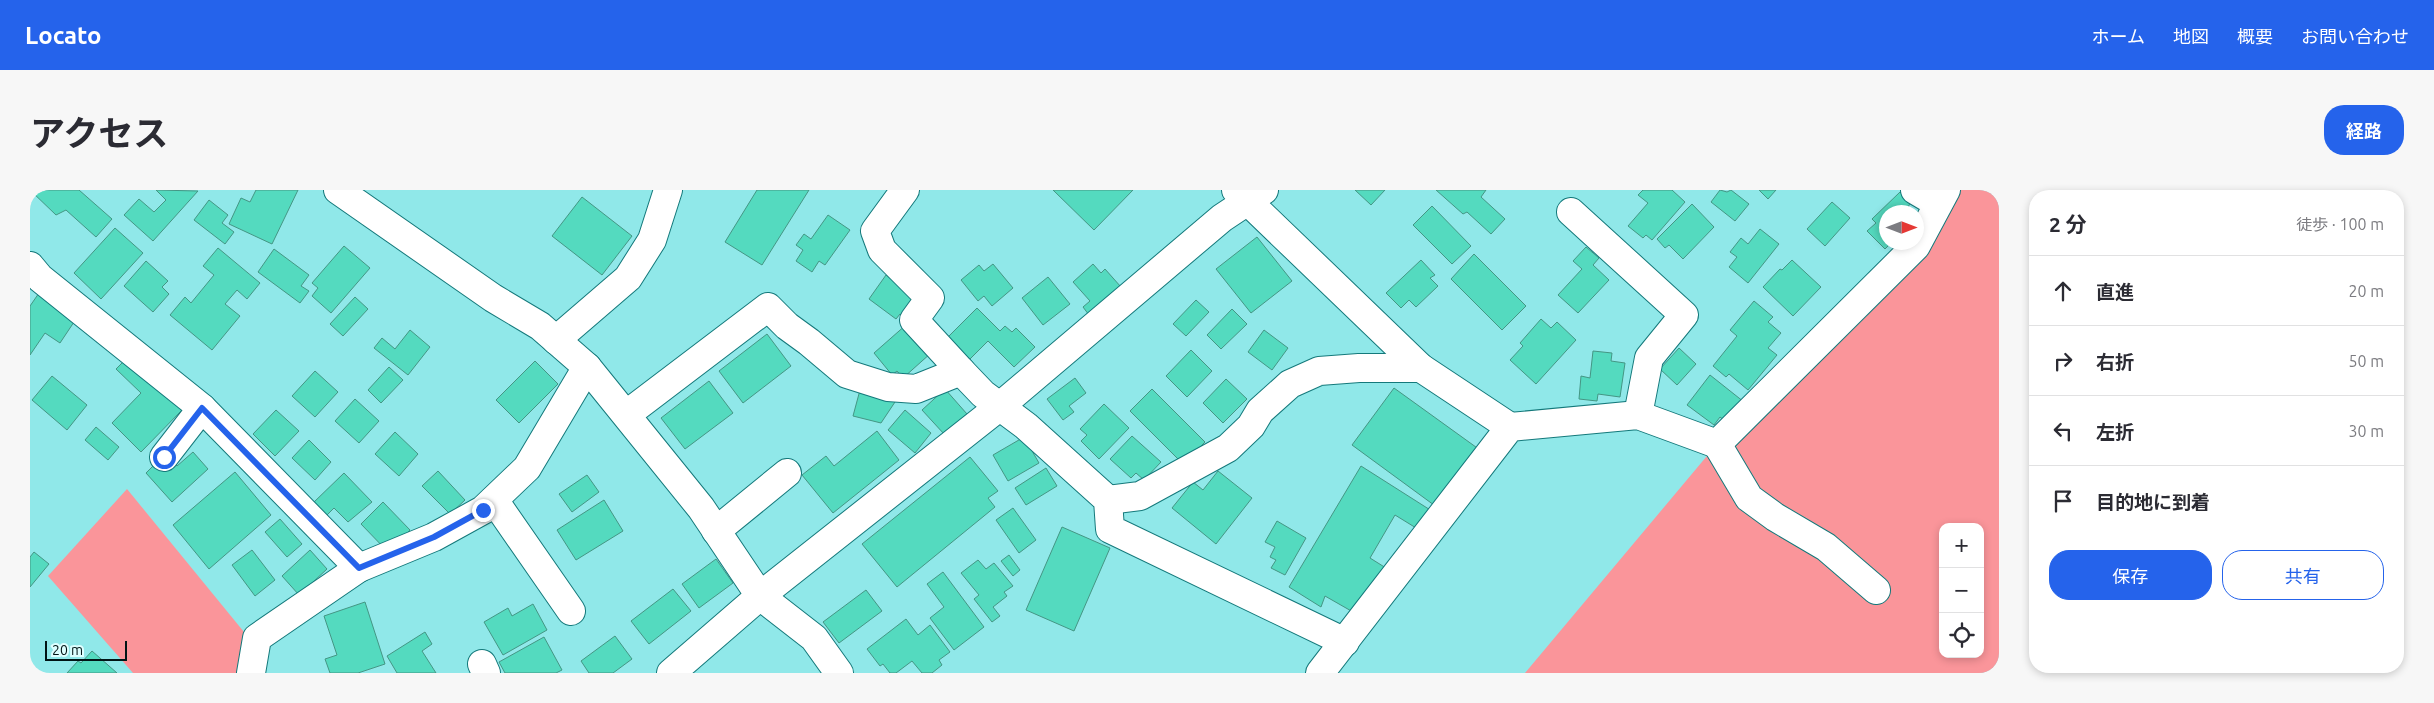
<!DOCTYPE html>
<html lang="ja">
<meta charset="utf-8">
<style>
:root{--surface:#fff;--page:#f7f7f7;--text:#2b2b33;--muted:#7c7c81;--line:#e1e1e2;--accent:#2563eb}
body{margin:0;font-family:Ubuntu,"Noto Sans JP",sans-serif;background:var(--page);color:var(--text)}
.controls{position:absolute;right:15px;bottom:15px;display:grid;overflow:hidden;border-radius:10px;box-shadow:0 2px 8px #0003}
.controls button{width:45px;height:45px;display:grid;place-items:center;padding:0;border:0;border-bottom:1px solid var(--line);background:var(--surface);color:var(--text);font:25px sans-serif}
.compass{position:absolute;left:1849px;top:15px;width:45px;height:45px;border-radius:50%;background:var(--surface);box-shadow:0 2px 8px #0003;rotate:90deg}
.scale{position:absolute;left:15px;bottom:12px;width:82px;box-sizing:border-box;padding-left:5px;border:2px solid #001415;border-top:0;font-size:14px;line-height:18px;white-space:nowrap;color:#001415;-webkit-text-stroke:4px #deffff;paint-order:stroke}
.stop{position:absolute;width:15px;height:15px;margin:-11px;border:4px solid #2563eb;border-radius:50%;background:#fff}
.stop.end{background:#2563eb;border-color:#fff;box-shadow:0 1px 5px #0008}
.list{margin:0;padding:0;list-style:none}
h2{display:flex;justify-content:space-between;align-items:center;height:65px;margin:0;padding:0 20px;font-size:21px}
h2 small{font-size:16px;font-weight:400;color:var(--muted)}
.list li{display:grid;grid-template-columns:32px 1fr auto;gap:15px;align-items:center;box-sizing:border-box;height:70px;padding:0 20px;border-top:1px solid var(--line)}
.list b{display:block;font-size:19px;white-space:nowrap}
.list em{font-size:16px;font-style:normal;color:var(--muted)}
.actions{display:flex;gap:10px;padding:15px 20px}
.actions a{flex:1;padding:11px 0;border:1px solid var(--accent);border-radius:20px;text-align:center;font-size:18px;color:var(--accent)}
.actions .main{background:var(--accent);color:#fff}
.icon{flex:none;width:28px;height:28px;fill:none;stroke:currentColor;stroke-width:2;stroke-linecap:round;stroke-linejoin:round}
.map{position:relative;flex:none;width:1969px;height:483px;overflow:hidden;border-radius:20px}
header{display:flex;align-items:center;gap:30px;box-sizing:border-box;height:70px;padding:0 25px;background:var(--accent);color:#fff}
header strong{font-size:24px}
nav{display:flex;gap:28px;margin-inline-start:auto;font-size:18px}
.intro{display:flex;align-items:center;justify-content:space-between;box-sizing:border-box;height:120px;padding:0 30px}
h1{margin:0;font-size:35px}
.button{padding:12px 22px;border-radius:20px;background:var(--accent);color:#fff;font-size:18px;font-weight:700}
main{display:flex;gap:30px;padding:0 30px}
aside{flex:1;background:var(--surface);border-radius:20px;box-shadow:0 2px 8px #0003}
.map>svg:first-child{display:block}
.green{fill:#fa959a;fill-rule:evenodd}
.building{fill:#54dabf;stroke:#449684}
.lines{fill:none;stroke-linecap:round;stroke-linejoin:round}
.minor-casing{stroke:#14797b;stroke-width:30}
.minor{stroke:#fff;stroke-width:28}
.route{stroke:#2563eb;stroke-width:6}
</style>
<header>
<strong>Locato</strong>
<nav><a>ホーム</a><a>地図</a><a>概要</a><a>お問い合わせ</a></nav>
</header>
<div class="intro"><h1>アクセス</h1><a class="button">経路</a></div>
<main>
<div class="map">
<svg width="1969" height="483" viewBox="0 0 1969 483">
<rect width="100%" height="100%" fill="#90e8e9"/>
<g class="green">
<path d="M 1930,0 L 1969,0 L 1969,483 L 1495,483 L 1687,254 ZM 1913,337 L 1950,337 L 1950,464 L 1913,464 Z"/>
<polygon points="97,299 214,442 218,483 103,483 18,386"/>
</g>
<g class="building">
<polygon points="0,0 49,0 82,29 66,47 36,20 26,25"/>
<polygon points="126,0 168,1 123,51 94,25 109,9 124,22 136,10"/>
<polygon points="226,0 268,0 242,54 199,34 211,8 220,12"/>
<polygon points="727,0 779,0 732,75 695,52"/>
<polygon points="1023,0 1103,0 1064,40"/>
<polygon points="1325,0 1355,0 1341,15"/>
<polygon points="1406,0 1456,0 1451,7 1475,29 1461,44 1437,22 1433,24"/>
<polygon points="1613,0 1642,0 1655,12 1622,50 1616,45 1613,48 1598,36 1618,13 1608,5"/>
<polygon points="1690,0 1697,2 1701,0 1719,14 1705,31 1681,12"/>
<polygon points="1729,0 1746,0 1738,9"/>
<polygon points="1870,2 1881,13 1876,19 1879,22 1856,22 1856,52 1862,52 1855,59 1837,41 1846,33 1842,29"/>
<polygon points="552,7 602,46 572,85 522,46"/>
<polygon points="179,10 198,25 192,33 204,42 195,54 164,30"/>
<polygon points="1802,12 1820,28 1795,56 1777,39"/>
<polygon points="1662,14 1684,37 1653,69 1639,55 1635,58 1627,49"/>
<polygon points="1402,16 1441,56 1422,74 1383,35"/>
<polygon points="798,25 820,40 795,75 789,71 782,82 766,71 773,60 766,55 774,44 781,49"/>
<polygon points="85,38 113,63 71,109 44,83"/>
<polygon points="1730,39 1749,54 1718,93 1699,77 1707,67 1700,62 1711,48 1718,54"/>
<polygon points="1227,47 1262,91 1221,123 1186,79"/>
<polygon points="314,56 340,78 301,123 282,106 288,98 282,93"/>
<polygon points="1556,57 1569,68 1563,75 1579,90 1548,123 1528,105 1552,79 1543,71"/>
<polygon points="188,58 230,93 217,109 207,100 195,114 210,126 182,160 140,125 155,107 161,113 184,85 173,76"/>
<polygon points="244,59 279,85 271,96 279,101 270,113 228,82"/>
<polygon points="1444,64 1496,116 1472,140 1421,89"/>
<polygon points="1391,70 1405,85 1400,88 1408,96 1386,117 1379,110 1371,118 1356,103"/>
<polygon points="1762,70 1791,97 1763,126 1733,97 1750,79 1752,80"/>
<polygon points="116,71 138,91 132,97 139,104 123,122 94,96"/>
<polygon points="963,74 983,98 962,116 954,106 948,111 931,90 949,75 954,81"/>
<polygon points="1063,74 1071,83 1075,79 1091,97 1059,125 1053,117 1060,111 1043,92"/>
<polygon points="856,85 889,110 875,128 870,124 866,129 839,109"/>
<polygon points="1018,87 1040,114 1013,135 992,108"/>
<polygon points="9,103 46,129 30,153 15,143 0,165 0,116"/>
<polygon points="325,107 338,119 313,146 300,134"/>
<polygon points="1166,110 1179,122 1156,146 1143,134"/>
<polygon points="1724,111 1743,127 1738,132 1751,143 1738,158 1747,165 1718,200 1699,184 1696,187 1683,176 1707,146 1700,140"/>
<polygon points="947,118 970,141 975,136 982,142 986,138 1005,157 984,177 958,151 937,172 915,150"/>
<polygon points="1202,119 1217,134 1191,159 1177,145"/>
<polygon points="1511,129 1521,138 1527,132 1546,150 1506,194 1480,170 1493,156 1490,153"/>
<polygon points="877,134 901,163 873,188 867,181 862,185 844,163"/>
<polygon points="380,140 400,157 378,185 344,158 352,148 365,159"/>
<polygon points="1234,140 1258,158 1242,180 1218,162"/>
<polygon points="737,144 761,176 713,213 689,181"/>
<polygon points="1649,158 1666,174 1647,195 1630,179"/>
<polygon points="1161,160 1182,181 1157,207 1136,186"/>
<polygon points="1563,161 1582,163 1581,171 1595,173 1590,207 1568,204 1567,211 1549,209 1551,186 1560,188"/>
<polygon points="99,166 153,219 111,262 82,233 111,203 86,179"/>
<polygon points="505,171 528,194 489,233 466,210"/>
<polygon points="359,177 373,190 351,213 338,200"/>
<polygon points="285,181 308,202 285,227 262,206"/>
<polygon points="1680,185 1714,212 1695,231 1690,227 1684,235 1657,215"/>
<polygon points="22,186 57,215 37,240 2,210"/>
<polygon points="1045,188 1056,203 1039,216 1044,222 1033,230 1017,209"/>
<polygon points="1196,189 1217,209 1193,233 1173,213"/>
<polygon points="679,191 703,223 655,259 631,228"/>
<polygon points="1364,198 1450,260 1408,318 1322,255"/>
<polygon points="915,199 937,224 914,244 892,220"/>
<polygon points="1122,199 1175,252 1153,274 1100,221"/>
<polygon points="830,200 867,209 851,233 823,226"/>
<polygon points="325,209 349,231 329,253 305,231"/>
<polygon points="1074,214 1099,238 1069,269 1051,251 1057,245 1050,239"/>
<polygon points="246,220 269,241 245,266 223,244"/>
<polygon points="875,220 901,243 885,263 858,240"/>
<polygon points="66,237 89,257 78,270 55,250"/>
<polygon points="847,241 869,270 803,323 772,285 796,266 804,276"/>
<polygon points="365,242 388,264 369,286 345,264"/>
<polygon points="1102,246 1131,272 1114,290 1106,283 1101,288 1080,269"/>
<polygon points="994,247 1009,273 978,291 963,265"/>
<polygon points="279,250 301,272 285,290 262,268"/>
<polygon points="163,262 178,279 142,312 116,283 128,271 141,270 147,276"/>
<polygon points="940,267 968,301 958,308 965,317 867,397 832,354"/>
<polygon points="1331,276 1405,323 1391,341 1365,325 1340,368 1356,378 1323,422 1295,406 1291,417 1259,397"/>
<polygon points="1016,278 1027,296 996,315 985,298"/>
<polygon points="408,281 435,310 420,324 392,296"/>
<polygon points="1188,281 1222,308 1186,354 1142,318 1163,292 1173,300"/>
<polygon points="205,282 241,325 179,379 143,335"/>
<polygon points="314,283 342,312 318,332 304,318 294,328 283,313"/>
<polygon points="557,285 569,302 542,322 529,304"/>
<polygon points="574,310 593,341 546,370 527,340"/>
<polygon points="353,312 380,340 358,362 331,334"/>
<polygon points="983,318 1006,350 989,363 966,330"/>
<polygon points="250,329 272,354 257,367 235,342"/>
<polygon points="1247,331 1276,348 1255,385 1241,378 1246,370 1240,367 1245,357 1235,352"/>
<polygon points="1032,337 1080,358 1044,441 996,420"/>
<polygon points="222,360 245,390 225,406 202,375"/>
<polygon points="280,360 297,379 269,405 252,386"/>
<polygon points="4,362 19,374 0,397 0,367"/>
<polygon points="979,365 990,380 983,386 971,371"/>
<polygon points="686,369 703,393 669,418 652,394"/>
<polygon points="948,370 956,379 964,373 983,396 974,402 977,406 963,417 970,426 962,432 944,409 949,405 931,383"/>
<polygon points="913,382 954,437 924,460 900,428 914,417 897,394"/>
<polygon points="643,399 661,421 619,454 601,431"/>
<polygon points="836,400 852,421 809,453 793,432"/>
<polygon points="335,412 355,474 328,483 300,483 295,469 307,465 294,426"/>
<polygon points="503,414 517,440 473,465 454,432 478,418 482,426"/>
<polygon points="876,429 888,445 900,435 920,462 909,470 912,475 902,483 892,483 882,471 866,483 860,483 853,474 850,476 837,459"/>
<polygon points="395,442 402,454 392,461 406,483 367,483 357,466"/>
<polygon points="585,446 602,469 583,483 559,483 551,471"/>
<polygon points="514,447 532,480 526,483 475,483 469,472"/>
<polygon points="62,461 87,483 37,483 48,471 51,473"/>
</g>
<g class="lines">
<defs>
<g id="minor">
<polyline points="308,0 463,108 510,136 557,177 671,318 730,406 784,448 809,483"/>
<polyline points="875,0 845,41 852,60 900,108 884,130 931,181"/>
<polyline points="1206,0 1391,178 1480,237"/>
<polyline points="1885,0 1907,13"/>
<polyline points="1541,22 1654,125 1619,168 1608,225"/>
<polyline points="0,76 10,88 172,218"/>
<polyline points="526,150 598,88 622,50 638,0"/>
<polyline points="597,224 738,117 757,136 779,152 817,184 858,197 886,199 931,181 953,204 996,236 1078,310 1080,339 1315,452"/>
<polyline points="1687,254 1719,308 1745,327 1796,357 1846,400"/>
<polyline points="134,267 172,218 329,378"/>
<polyline points="464,310 541,421"/>
<polyline points="1078,310 1110,306 1198,258 1221,236 1230,221 1260,194 1289,181 1329,178 1391,178"/>
<polyline points="686,341 757,283"/>
<polyline points="452,474 456,483"/>
<polyline points="221,483 227,448 329,378 404,347 453,320 497,278 557,177"/>
<polyline points="641,483 730,406 969,217 1192,28 1234,0"/>
<polyline points="1290,483 1480,237 1608,225 1687,254 1886,56 1916,0"/>
</g>
</defs>
<use href="#minor" class="minor-casing"/>
<use href="#minor" class="minor"/>
</g>
<g class="lines">
<polyline class="route" points="134,267 172,218 329,378 404,347 453,320"/>
</g>
</svg>
<div class="controls">
<button>+</button>
<button>−</button>
<button><svg class="icon" aria-label="locate" viewBox="0 0 24 24"><circle cx="12" cy="12" r="6"/><path d="M12 2v4M12 18v4M2 12h4M18 12h4"/></svg></button>
</div>
<svg class="compass" viewBox="-18 -18 36 36"><path d="M0-13l5 13h-10z" fill="#e53935"/><path d="M0 13l5-13h-10z" fill="#7c7c81"/></svg>
<div class="scale">20 m</div>
<div class="stop" style="left:134px;top:267px"></div>
<div class="stop end" style="left:453px;top:320px"></div>
</div>
<aside>
<h2>2 分<small>徒歩 · 100 m</small></h2>
<ul class="list">
<li><svg class="icon" aria-label="ahead" viewBox="0 0 24 24"><path d="M12 20V5M6 11l6-6 6 6"/></svg><div><b>直進</b></div><em>20 m</em></li>
<li><svg class="icon" aria-label="right" viewBox="0 0 24 24"><path d="M7 20v-9h11M14 6l5 5-5 5"/></svg><div><b>右折</b></div><em>50 m</em></li>
<li><svg class="icon" aria-label="left" viewBox="0 0 24 24"><path d="M17 20v-9H6M10 6l-5 5 5 5"/></svg><div><b>左折</b></div><em>30 m</em></li>
<li><svg class="icon" aria-label="arrive" viewBox="0 0 24 24"><path d="M6 21V4h12l-3 4 3 4H6"/></svg><div><b>目的地に到着</b></div></li>
</ul>
<div class="actions"><a class="main">保存</a><a>共有</a></div>
</aside>
</main>
